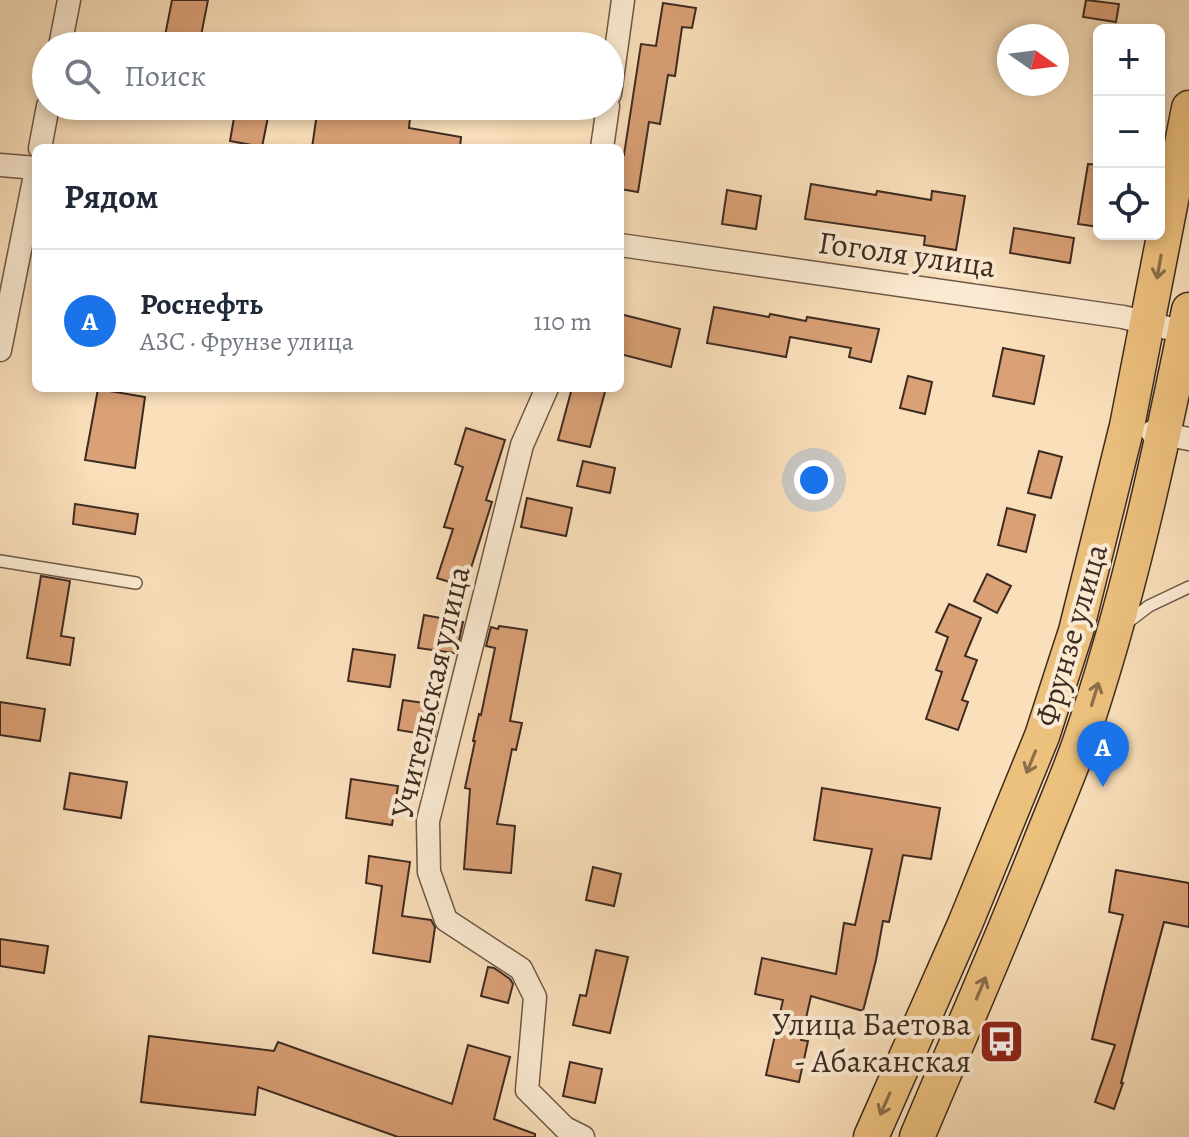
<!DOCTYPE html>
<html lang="ru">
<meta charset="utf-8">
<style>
:root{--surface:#fff;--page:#f6f6f7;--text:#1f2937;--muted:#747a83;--line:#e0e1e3;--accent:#1a73e8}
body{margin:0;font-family:Alegreya,serif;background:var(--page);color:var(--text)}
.controls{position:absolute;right:24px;top:24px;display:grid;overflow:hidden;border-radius:12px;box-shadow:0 4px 12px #0003}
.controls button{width:72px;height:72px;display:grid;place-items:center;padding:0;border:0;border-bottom:2px solid var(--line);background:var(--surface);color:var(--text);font:40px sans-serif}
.compass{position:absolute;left:997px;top:24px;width:72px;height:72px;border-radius:50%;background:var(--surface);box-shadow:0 4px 12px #0003;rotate:104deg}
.you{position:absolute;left:814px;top:480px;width:28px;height:28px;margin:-20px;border:6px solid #fff;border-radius:50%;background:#1a73e8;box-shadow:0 0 0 12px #1a73e833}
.badge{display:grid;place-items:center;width:52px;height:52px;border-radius:50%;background:var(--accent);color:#fff;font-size:26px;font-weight:700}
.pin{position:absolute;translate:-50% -66px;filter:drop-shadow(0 2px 4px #0008)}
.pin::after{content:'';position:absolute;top:42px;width:28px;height:24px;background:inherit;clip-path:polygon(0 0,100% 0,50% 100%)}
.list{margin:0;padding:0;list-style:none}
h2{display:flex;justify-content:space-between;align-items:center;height:104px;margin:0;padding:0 32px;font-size:34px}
h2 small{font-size:26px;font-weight:400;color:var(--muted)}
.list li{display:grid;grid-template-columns:52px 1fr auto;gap:24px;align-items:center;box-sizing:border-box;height:144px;padding:0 32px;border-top:2px solid var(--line)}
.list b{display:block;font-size:30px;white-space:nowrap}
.list p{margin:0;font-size:26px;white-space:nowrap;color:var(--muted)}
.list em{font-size:26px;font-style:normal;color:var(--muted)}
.icon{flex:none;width:44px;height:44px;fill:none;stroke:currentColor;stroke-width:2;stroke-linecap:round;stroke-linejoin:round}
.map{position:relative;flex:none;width:1189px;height:1137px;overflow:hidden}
.search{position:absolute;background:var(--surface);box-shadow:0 4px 12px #0003;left:32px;top:32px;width:592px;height:88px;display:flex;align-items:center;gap:20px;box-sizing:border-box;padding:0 28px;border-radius:44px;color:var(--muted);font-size:30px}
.panel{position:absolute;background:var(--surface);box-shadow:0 4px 12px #0003;left:32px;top:144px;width:592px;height:248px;border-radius:12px}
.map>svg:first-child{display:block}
.building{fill:#daa076;stroke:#3e2b21;stroke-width:2}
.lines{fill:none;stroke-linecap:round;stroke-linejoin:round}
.service-casing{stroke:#6d5847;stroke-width:14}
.minor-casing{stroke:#6d5847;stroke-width:25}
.primary-casing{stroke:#3e2b21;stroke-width:37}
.service{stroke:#fbead2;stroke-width:11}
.minor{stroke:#fbead2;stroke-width:22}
.primary{stroke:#ecc07d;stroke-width:34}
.oneway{stroke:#8c6e4a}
.labels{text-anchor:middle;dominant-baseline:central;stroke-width:8;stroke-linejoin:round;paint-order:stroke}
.street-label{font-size:32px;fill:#3e2b21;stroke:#fbead2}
.poi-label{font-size:32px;fill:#3e2b21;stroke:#fbead2;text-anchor:end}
</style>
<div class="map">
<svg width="1189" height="1137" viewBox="0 0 1189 1137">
<rect width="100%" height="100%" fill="#f9dfba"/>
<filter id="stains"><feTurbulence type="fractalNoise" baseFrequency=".0025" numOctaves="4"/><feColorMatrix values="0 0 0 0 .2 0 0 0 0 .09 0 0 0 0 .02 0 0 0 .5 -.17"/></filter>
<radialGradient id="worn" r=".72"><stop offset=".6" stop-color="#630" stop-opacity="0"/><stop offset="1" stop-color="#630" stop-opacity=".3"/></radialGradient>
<g class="building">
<polygon points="172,0 208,0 199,46 163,46"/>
<polygon points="1086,0 1119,4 1116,22 1083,17"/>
<polygon points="663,3 696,8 692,28 682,27 675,76 668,75 660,124 649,122 638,192 620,189 620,154 624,155 641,44 656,46"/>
<polygon points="236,106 269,112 262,147 230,141"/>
<polygon points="318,106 349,106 349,109 410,118 409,128 461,137 460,148 312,148"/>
<polygon points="1088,164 1099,165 1099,227 1078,224"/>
<polygon points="811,184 876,195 877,191 931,200 932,191 965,196 956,250 924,245 925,236 805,219"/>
<polygon points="727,190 761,196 756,229 722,224"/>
<polygon points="1014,228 1074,238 1070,263 1010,253"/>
<polygon points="714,307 769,317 770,314 806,321 807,317 879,329 871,362 849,357 851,348 790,337 786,357 707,343"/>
<polygon points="620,314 680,329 671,367 620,354"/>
<polygon points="1003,348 1044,356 1034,404 993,396"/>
<polygon points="908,376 932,382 925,414 900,408"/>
<polygon points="572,388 606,388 590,447 558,440"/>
<polygon points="98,389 145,397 135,468 85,460"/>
<polygon points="466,428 505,440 486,500 492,502 465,587 437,578 453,529 444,527 463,467 455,464"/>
<polygon points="1039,451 1062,457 1051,498 1028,493"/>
<polygon points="583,461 615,468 610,493 577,486"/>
<polygon points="527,498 572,508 566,536 521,527"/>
<polygon points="75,504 138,514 135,534 73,524"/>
<polygon points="1007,508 1035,515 1026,552 998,545"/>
<polygon points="987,574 1011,586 997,613 974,601"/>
<polygon points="41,576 70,581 61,636 74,638 70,665 27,658"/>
<polygon points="949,604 981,618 965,656 977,660 962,700 968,702 958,730 926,719 942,672 936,670 948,637 936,632"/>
<polygon points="424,615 463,622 459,641 456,640 454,653 418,648"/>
<polygon points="499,626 527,630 510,721 522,723 516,750 512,749 497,824 515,826 511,873 464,869 470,789 465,788 475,741 473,741 479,714 481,715 495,648 486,646 491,627 498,629"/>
<polygon points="353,649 395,655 390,687 348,681"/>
<polygon points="403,700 439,705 435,736 398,730"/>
<polygon points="0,702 45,709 40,741 0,735"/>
<polygon points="70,773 127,782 121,818 64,809"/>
<polygon points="351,779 398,786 392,825 346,818"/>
<polygon points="822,788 940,808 931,859 903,855 889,922 883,921 876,960 863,1011 811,996 801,1040 808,1041 799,1082 766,1075 783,1000 755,994 762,958 836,974 844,923 855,925 872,849 814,840"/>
<polygon points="369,856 410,862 402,916 431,920 435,927 430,962 373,953 382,886 366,883"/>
<polygon points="593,867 621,874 614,906 586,900"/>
<polygon points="1116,870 1189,883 1189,927 1164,922 1121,1083 1123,1083 1114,1109 1095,1102 1115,1045 1092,1039 1123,915 1109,912"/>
<polygon points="0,939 48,946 44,973 0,966"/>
<polygon points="596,950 628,957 610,1033 573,1025 580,995 586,996"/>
<polygon points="488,967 494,968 510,979 513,984 508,1003 481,996"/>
<polygon points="149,1036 274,1051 278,1042 452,1104 468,1045 510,1057 494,1119 535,1134 535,1137 398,1137 258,1087 255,1115 141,1102"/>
<polygon points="570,1062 602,1069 595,1103 563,1096"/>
</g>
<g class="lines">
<defs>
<g id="service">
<polyline points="0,561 136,583"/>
<polyline points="1124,625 1149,606 1189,587"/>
</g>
<g id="minor">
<polyline points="60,46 69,0"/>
<polyline points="610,94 623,0"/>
<polyline points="40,148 48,106"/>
<polyline points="602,148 608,106"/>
<polyline points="0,165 36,168"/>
<polyline points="620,245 1123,317 1184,332"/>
<polyline points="0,350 36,170"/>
<polyline points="547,388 522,445 428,821 429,872 446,920 521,969 535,997 527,1090 565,1128 583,1137"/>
<polyline points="1152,432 1189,439"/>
</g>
<g id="primary">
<polyline points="871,1137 965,924 1042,736 1076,631 1127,426 1189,108"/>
<path d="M 917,1137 C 958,1040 1000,944 1039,846 C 1052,813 1067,779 1079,745 C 1127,606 1160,454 1189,310"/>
</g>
</defs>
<use href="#service" class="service-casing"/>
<use href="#minor" class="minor-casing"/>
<use href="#primary" class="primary-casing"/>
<use href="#service" class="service"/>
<use href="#minor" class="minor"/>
<use href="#primary" class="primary"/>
</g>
<defs><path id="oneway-shaft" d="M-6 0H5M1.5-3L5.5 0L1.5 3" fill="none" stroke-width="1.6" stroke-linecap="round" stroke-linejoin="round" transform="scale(2)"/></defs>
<g class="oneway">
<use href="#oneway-shaft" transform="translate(1159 267) rotate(100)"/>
<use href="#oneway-shaft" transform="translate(1095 694) rotate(-73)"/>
<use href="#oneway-shaft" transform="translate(1031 762) rotate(112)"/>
<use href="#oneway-shaft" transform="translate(981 988) rotate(-67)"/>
<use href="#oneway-shaft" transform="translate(885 1104) rotate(114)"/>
</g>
<defs>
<symbol id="bus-square" viewBox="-11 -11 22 22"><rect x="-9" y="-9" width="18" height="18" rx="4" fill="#8f2418" stroke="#fbead2"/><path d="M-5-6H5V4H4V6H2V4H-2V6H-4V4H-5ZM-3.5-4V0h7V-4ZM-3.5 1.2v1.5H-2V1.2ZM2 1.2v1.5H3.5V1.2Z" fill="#fff"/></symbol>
</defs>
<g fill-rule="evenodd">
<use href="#bus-square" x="976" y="1016" width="51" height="51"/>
</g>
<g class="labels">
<g class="street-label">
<text transform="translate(907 254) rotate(8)">Гоголя улица</text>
<text transform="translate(1071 635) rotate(-74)">Фрунзе улица</text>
<text transform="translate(430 692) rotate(-77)">Учительская улица</text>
</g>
<g class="poi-label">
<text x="971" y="1024">Улица Баетова<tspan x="971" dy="37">- Абаканская</tspan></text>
</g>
</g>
<rect width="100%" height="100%" filter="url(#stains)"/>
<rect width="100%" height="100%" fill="url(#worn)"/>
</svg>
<div class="controls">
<button>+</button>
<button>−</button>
<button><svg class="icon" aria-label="locate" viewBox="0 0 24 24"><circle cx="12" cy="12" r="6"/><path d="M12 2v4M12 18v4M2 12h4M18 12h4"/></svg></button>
</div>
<svg class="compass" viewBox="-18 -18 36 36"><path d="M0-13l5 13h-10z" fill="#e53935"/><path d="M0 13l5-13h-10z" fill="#747a83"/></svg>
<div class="you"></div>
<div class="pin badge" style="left:1103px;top:787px">A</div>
<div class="search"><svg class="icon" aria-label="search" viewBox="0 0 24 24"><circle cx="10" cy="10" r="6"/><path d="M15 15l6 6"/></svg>Поиск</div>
<section class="panel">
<h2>Рядом<small></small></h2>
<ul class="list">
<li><span class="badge">A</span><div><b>Роснефть</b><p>АЗС · Фрунзе улица</p></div><em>110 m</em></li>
</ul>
</section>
</div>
